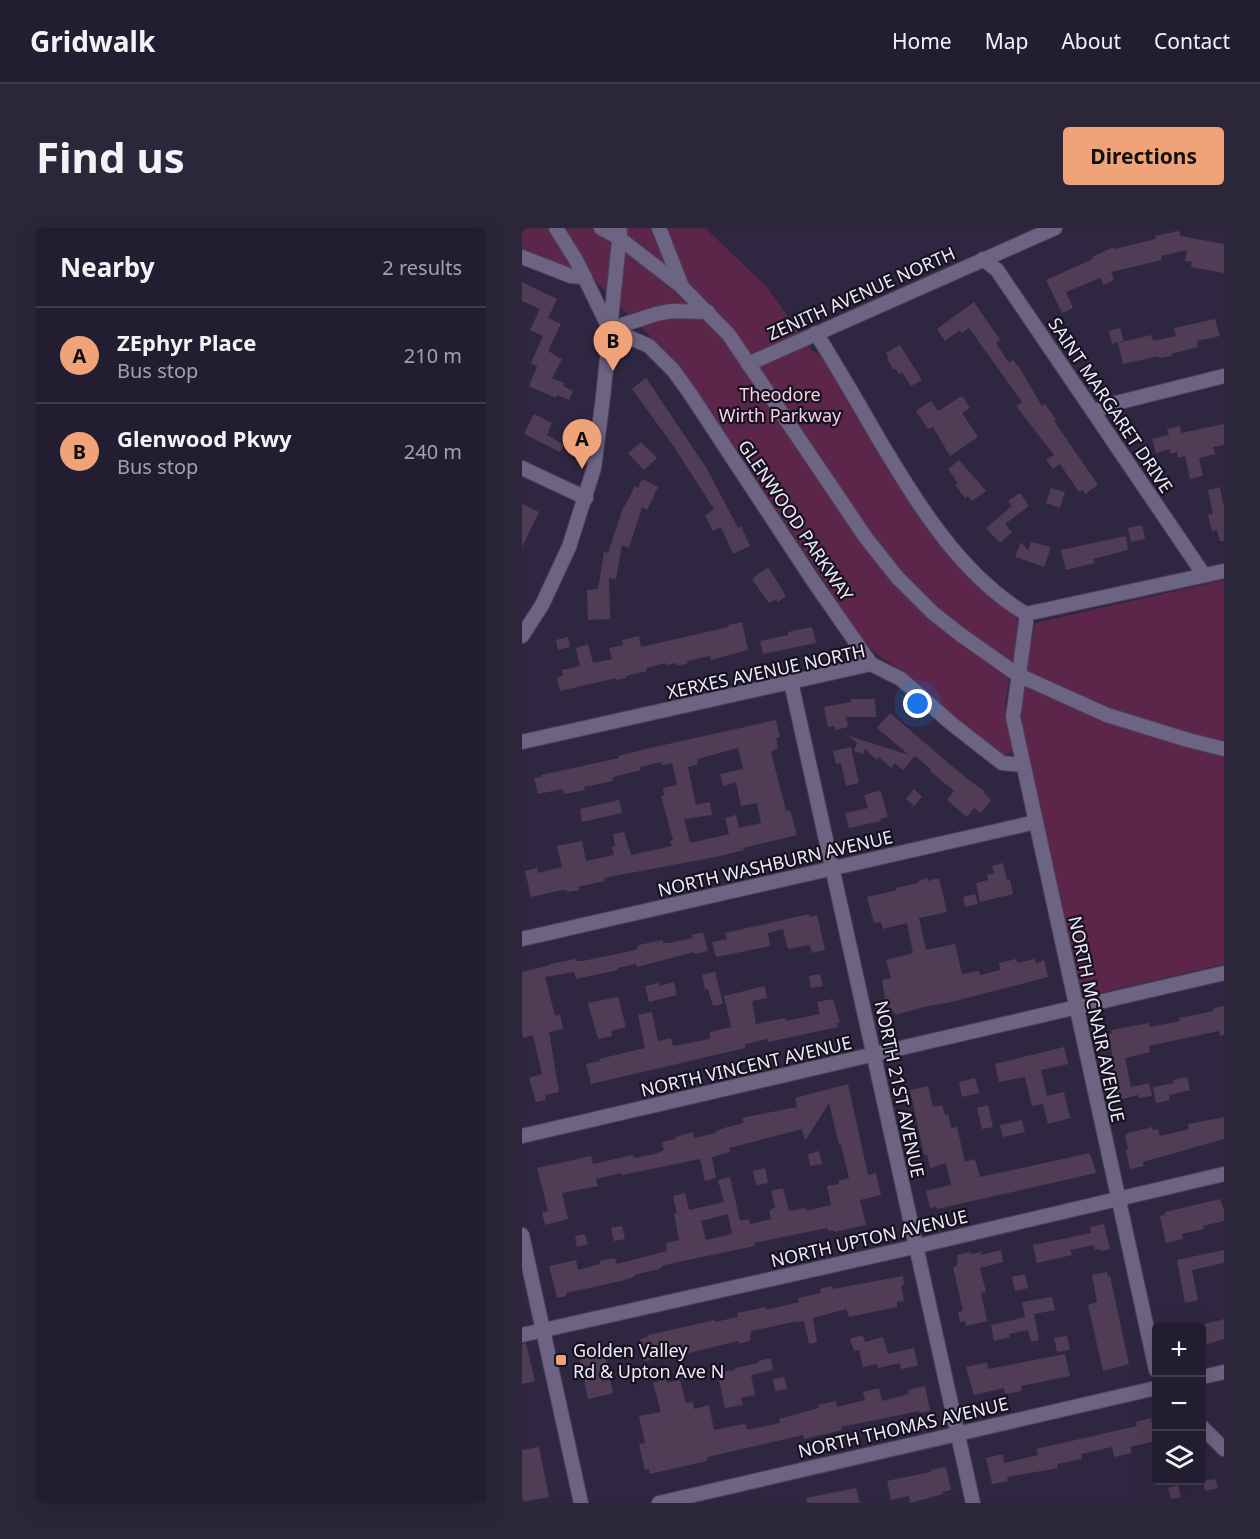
<!DOCTYPE html>
<meta charset="utf-8">
<style>
:root{--surface:#231d31;--page:#2b2639;--text:#f1f3f6;--muted:#a3a2ab;--line:#403b4d;--accent:#f0a378}
body{margin:0;font-family:"Noto Sans",sans-serif;background:var(--page);color:var(--text)}
.controls{position:absolute;right:18px;bottom:18px;display:grid;overflow:hidden;border-radius:6px;box-shadow:0 6px 24px #0002}
.controls button{width:54px;height:54px;display:grid;place-items:center;padding:0;border:0;border-bottom:2px solid var(--line);background:var(--surface);color:var(--text);font:30px sans-serif}
.you{position:absolute;left:396px;top:476px;width:21px;height:21px;margin:-15px;border:4px solid #fff;border-radius:50%;background:#1a73e8;box-shadow:0 0 0 9px #1a73e833}
.badge{display:grid;place-items:center;width:39px;height:39px;border-radius:50%;background:var(--accent);color:#111;font-size:20px;font-weight:700}
.pin{position:absolute;translate:-50% -50px;filter:drop-shadow(0 2px 3px #0008)}
.pin::after{content:'';position:absolute;top:32px;width:21px;height:18px;background:inherit;clip-path:polygon(0 0,100% 0,50% 100%)}
.list{margin:0;padding:0;list-style:none}
h2{display:flex;justify-content:space-between;align-items:center;height:78px;margin:0;padding:0 24px;font-size:26px}
h2 small{font-size:20px;font-weight:400;color:var(--muted)}
.list li{display:grid;grid-template-columns:39px 1fr auto;gap:18px;align-items:center;box-sizing:border-box;height:96px;padding:0 24px;border-top:2px solid var(--line)}
.list b{display:block;font-size:22px;white-space:nowrap}
.list p{margin:0;font-size:20px;white-space:nowrap;color:var(--muted)}
.list em{font-size:20px;font-style:normal;color:var(--muted)}
.icon{flex:none;width:33px;height:33px;fill:none;stroke:currentColor;stroke-width:2;stroke-linecap:round;stroke-linejoin:round}
.map{position:relative;flex:none;width:702px;height:1275px;overflow:hidden;border-radius:6px}
header{display:flex;align-items:center;gap:36px;box-sizing:border-box;height:84px;padding:0 30px;background:var(--surface);border-bottom:2px solid var(--line)}
header strong{font-size:28px}
nav{display:flex;gap:33px;margin-inline-start:auto;font-size:21px}
.intro{display:flex;align-items:center;justify-content:space-between;box-sizing:border-box;height:144px;padding:0 36px}
h1{margin:0;font-size:42px}
.button{padding:15px 27px;border-radius:6px;background:var(--accent);color:#111;font-size:21px;font-weight:700}
main{display:flex;gap:36px;padding:0 36px}
aside{flex:1;background:var(--surface);border-radius:6px;box-shadow:0 6px 24px #0002}
.map>svg:first-child{display:block}
.green{fill:#5c264a}
.building{fill:#503d55;fill-rule:evenodd}
.lines{fill:none;stroke-linecap:round;stroke-linejoin:round}
.minor-casing{stroke:#4b445a;stroke-width:16}
.minor{stroke:#6c6482;stroke-width:14}
.poi-dot{fill:#f0a378;stroke:#16121e;stroke-width:2}
.labels{text-anchor:middle;dominant-baseline:central;stroke-width:4.5;stroke-linejoin:round;paint-order:stroke}
.street-label{font-size:18px;fill:#eeeafb;stroke:#16121e}
.park-label{font-size:18px;fill:#f8cee7;stroke:#16121e}
.poi-label{font-size:18px;fill:#eeeafb;stroke:#16121e;text-anchor:start}
</style>
<header>
<strong>Gridwalk</strong>
<nav><a>Home</a><a>Map</a><a>About</a><a>Contact</a></nav>
</header>
<div class="intro"><h1>Find us</h1><a class="button">Directions</a></div>
<main>
<aside>
<h2>Nearby<small>2 results</small></h2>
<ul class="list">
<li><span class="badge">A</span><div><b>ZEphyr Place</b><p>Bus stop</p></div><em>210 m</em></li>
<li><span class="badge">B</span><div><b>Glenwood Pkwy</b><p>Bus stop</p></div><em>240 m</em></li>
</ul>
</aside>
<div class="map">
<svg width="702" height="1275" viewBox="0 0 702 1275">
<rect width="100%" height="100%" fill="#2f2741"/>
<g class="green">
<polygon points="0,0 183,0 245,59 289,122 301,128 372,248 396,285 445,346 461,363 491,386 495,391 497,399 483,475 491,521 489,525 481,527 433,491 383,445 353,425 341,412 186,178 154,134 138,117 108,89 70,49 0,22"/>
<polygon points="702,352 702,736 566,768 559,763 499,494 500,470 513,395"/>
</g>
<g class="building">
<polygon points="657,3 658,8 702,16 702,45 669,39 670,34 663,33 665,22 639,28 640,32 589,44 592,52 582,57 578,50 544,64 551,80 540,85 524,52 571,31 570,29 592,19 593,21 634,11 633,8"/>
<polygon points="0,54 35,71 26,90 39,96 26,123 40,131 30,150 42,155 41,158 51,163 47,172 35,167 34,170 7,158 15,138 9,135 21,108 8,102 18,81 0,73"/>
<polygon points="452,74 478,112 474,115 487,135 491,132 497,139 520,178 523,176 534,192 532,193 576,257 563,266 561,262 557,264 538,236 531,241 524,232 532,227 494,178 500,174 447,100 440,105 438,102 423,113 415,101"/>
<polygon points="693,91 698,108 675,113 676,119 649,126 650,128 637,130 637,128 601,136 596,115 629,107 631,113 654,108 652,100"/>
<polygon points="598,100 602,113 590,116 587,103"/>
<polygon points="378,117 400,152 389,158 380,144 377,146 374,141 372,142 365,131 367,130 364,125"/>
<polygon points="124,150 185,241 216,300 219,298 228,318 211,326 199,299 191,303 183,288 192,281 150,216 110,161"/>
<polygon points="440,168 448,180 440,185 456,209 428,228 411,199 406,201 394,183 409,173 416,183"/>
<polygon points="12,186 30,195 25,207 42,217 38,224 2,206"/>
<polygon points="702,196 702,217 691,219 693,226 677,230 681,248 668,251 663,228 656,230 655,224 649,226 648,221 634,225 630,211 647,207 645,201 658,198 659,205"/>
<polygon points="119,214 135,230 122,242 106,225"/>
<polygon points="437,232 464,263 450,273 446,268 443,270 433,257 436,255 426,241"/>
<polygon points="120,251 136,259 125,282 120,279 107,320 100,317 94,351 87,350 88,391 66,392 65,362 76,361 82,324 86,325 100,283 113,258 116,260"/>
<polygon points="698,259 702,279 702,313 698,313 695,302 690,303 686,287 691,286 686,262"/>
<polygon points="529,260 543,264 538,280 524,275"/>
<polygon points="498,265 507,278 483,296 490,304 478,315 464,300 490,278 486,273"/>
<polygon points="0,276 17,284 0,319"/>
<polygon points="620,297 623,311 609,314 606,300"/>
<polygon points="604,308 606,322 571,331 573,335 544,342 539,322"/>
<polygon points="499,314 506,323 509,314 529,319 522,339 493,329"/>
<polygon points="246,339 264,368 256,374 254,371 247,375 230,351"/>
<polygon points="220,394 226,422 189,432 188,428 165,433 166,435 155,438 154,435 144,437 144,435 124,440 125,443 104,448 104,450 95,452 94,450 38,463 35,449 41,448 40,442 58,438 54,420 66,416 71,435 90,431 87,420 101,417 100,412 117,408 119,419 207,399 206,397"/>
<polygon points="290,399 294,415 241,426 238,413 266,407 266,404"/>
<polygon points="46,409 48,419 36,422 34,412"/>
<polygon points="329,471 353,471 354,489 324,489 326,499 313,502 313,498 306,499 302,479 329,474"/>
<polygon points="368,485 438,545 463,564 462,565 469,572 459,585 452,580 445,589 425,572 432,563 408,543 409,541 393,528 381,542 373,535 369,540 357,529 355,532 343,521 341,526 332,523 335,515 327,508 387,527 355,500"/>
<path d="M 254,492 L 258,509 L 254,510 L 256,520 L 249,524 L 264,583 L 268,582 L 275,607 L 221,620 L 222,622 L 198,628 L 82,650 L 83,653 L 56,659 L 57,662 L 45,664 L 45,662 L 39,662 L 9,669 L 3,643 L 15,640 L 16,645 L 40,639 L 35,618 L 60,613 L 64,633 L 92,627 L 90,619 L 93,618 L 91,606 L 102,604 L 109,627 L 150,618 L 148,613 L 151,612 L 139,568 L 142,567 L 141,560 L 155,557 L 150,535 L 140,537 L 139,534 L 118,539 L 119,542 L 91,549 L 91,553 L 62,559 L 63,562 L 42,566 L 41,561 L 16,566 L 12,550 L 20,549 L 19,547 L 97,530 L 96,528 L 128,520 ZM 216,520 L 221,541 L 198,546 L 201,558 L 214,554 L 219,578 L 235,575 L 239,595 L 217,600 L 214,587 L 203,590 L 207,606 L 168,615 L 162,591 L 190,587 L 188,574 L 174,577 L 166,539 L 176,536 L 175,531 Z"/>
<polygon points="329,519 337,555 324,558 319,535 314,536 311,523"/>
<polygon points="392,561 400,569 392,578 384,571"/>
<polygon points="356,563 359,564 366,589 358,591 359,593 327,600 323,585 346,580 342,567"/>
<polygon points="97,572 100,585 60,594 58,581"/>
<polygon points="481,635 485,652 488,651 491,666 458,674 454,655 466,652 465,647 472,645 470,638"/>
<polygon points="406,650 406,653 417,650 425,684 397,690 404,722 433,716 440,746 457,743 458,747 478,742 477,735 494,731 495,735 513,731 514,735 522,732 526,749 429,774 406,778 373,787 372,783 365,785 360,752 369,750 364,732 391,725 385,695 361,701 359,694 352,695 345,669 375,662 374,660 396,655 396,653"/>
<polygon points="453,666 456,676 443,679 441,669"/>
<polygon points="287,686 288,689 295,687 303,722 290,725 288,717 266,721 261,701 246,705 248,718 194,729 190,714 205,711 203,705"/>
<polygon points="181,704 186,723 173,726 172,724 115,739 114,736 96,740 96,742 54,751 52,744 23,749 33,788 38,787 41,801 27,804 37,864 23,867 24,872 14,874 7,850 20,846 11,807 1,810 0,803 0,744 28,737 28,736 54,731 54,733 61,733 114,722 117,717 141,712 141,715 147,715 171,710 170,707"/>
<polygon points="193,744 201,776 191,778 186,761 183,761 180,747"/>
<polygon points="298,746 301,758 289,760 287,748"/>
<polygon points="152,754 155,767 127,774 123,758 137,755 138,758"/>
<polygon points="243,758 245,770 230,773 234,796 263,790 264,793 298,786 295,774 311,771 318,795 315,795 316,799 246,814 246,811 223,816 223,820 69,856 64,836 78,833 77,831 123,820 116,787 130,784 136,813 149,810 151,818 188,811 188,804 209,799 202,768"/>
<polygon points="96,769 104,799 89,803 90,808 76,811 66,775"/>
<polygon points="702,778 702,807 698,808 697,803 650,813 627,818 628,824 603,830 609,859 627,855 630,868 617,870 616,867 593,873 589,858 594,857 590,835 592,834 586,806 590,805 589,802 627,795 628,799 658,793 657,790 692,783 692,780"/>
<polygon points="542,819 546,836 519,842 525,868 542,864 548,890 526,896 521,876 510,878 503,849 477,854 473,836"/>
<polygon points="665,849 668,862 647,867 648,872 634,875 631,859 652,855 651,852"/>
<polygon points="453,850 457,865 440,869 437,854"/>
<path d="M 326,856 L 346,947 L 354,945 L 359,967 L 338,972 L 344,997 L 312,1004 L 312,1002 L 306,1003 L 305,1000 L 232,1015 L 233,1018 L 142,1037 L 137,1041 L 112,1047 L 112,1049 L 99,1053 L 44,1065 L 44,1068 L 35,1070 L 27,1038 L 54,1032 L 56,1042 L 78,1036 L 78,1033 L 93,1030 L 95,1036 L 145,1023 L 144,1015 L 157,1012 L 152,985 L 155,985 L 151,968 L 163,965 L 167,982 L 202,974 L 196,952 L 208,949 L 218,993 L 227,991 L 228,996 L 249,991 L 247,983 L 253,979 L 249,963 L 261,960 L 267,983 L 283,980 L 284,983 L 309,977 L 305,958 L 317,956 L 316,953 L 327,950 L 319,917 L 317,917 L 307,875 L 283,913 L 280,901 L 207,920 L 208,924 L 190,929 L 194,950 L 183,953 L 178,931 L 100,947 L 99,945 L 74,951 L 76,958 L 40,965 L 46,991 L 23,997 L 20,984 L 26,983 L 15,940 L 69,928 L 71,936 L 111,927 L 112,930 L 133,926 L 142,922 L 140,914 L 154,911 L 153,909 L 171,904 L 172,910 L 194,905 L 194,903 L 202,900 L 222,895 L 220,890 L 275,879 L 273,870 ZM 206,986 L 210,1006 L 184,1012 L 179,993 Z"/>
<polygon points="406,858 411,879 420,877 423,887 426,886 429,900 435,899 443,934 453,931 458,949 568,925 574,945 415,981 414,979 408,980 404,963 429,957 424,935 408,940 405,927 402,927 388,862"/>
<polygon points="466,877 471,899 460,901 455,880"/>
<polygon points="702,889 702,911 621,934 622,938 608,941 604,922 606,921 603,907 607,905 630,899 631,902 636,901 638,908 667,901 666,896"/>
<polygon points="500,892 503,904 481,909 478,897"/>
<polygon points="297,923 300,936 288,938 286,926"/>
<polygon points="243,940 246,955 234,957 231,943"/>
<polygon points="698,971 702,981 702,993 681,998 682,1001 660,1006 661,1011 644,1015 638,988 643,987 643,984"/>
<polygon points="582,996 588,1021 579,1023 578,1021 573,1022 572,1017 548,1022 550,1027 515,1035 511,1017 569,1005 568,999"/>
<polygon points="100,998 103,1011 92,1013 89,1000"/>
<polygon points="63,1006 66,1016 55,1019 53,1008"/>
<polygon points="479,1022 481,1034 458,1040 464,1064 459,1065 465,1093 444,1098 443,1093 438,1094 436,1084 441,1083 431,1039 435,1038 435,1035 436,1035 435,1027 449,1024 449,1026 459,1024 459,1027"/>
<polygon points="702,1022 702,1035 670,1042 676,1072 663,1075 655,1032"/>
<polygon points="585,1044 586,1049 588,1048 607,1136 581,1143 566,1077 575,1074 570,1047"/>
<polygon points="503,1046 506,1060 493,1063 490,1049"/>
<polygon points="381,1048 382,1057 379,1058 382,1073 375,1074 375,1079 327,1089 324,1081 291,1090 295,1114 287,1116 282,1093 271,1094 229,1103 228,1113 216,1116 216,1113 146,1130 123,1133 118,1111 126,1109 126,1107 193,1092 193,1094 216,1089 215,1085 244,1079 244,1082 277,1074 276,1070 299,1065 298,1061 310,1058 311,1061"/>
<polygon points="530,1069 533,1082 512,1086 517,1112 509,1114 506,1102 487,1106 488,1109 472,1113 469,1097 503,1089 500,1074"/>
<polygon points="702,1091 702,1111 680,1118 680,1097"/>
<polygon points="341,1107 343,1114 361,1109 366,1126 392,1120 396,1138 379,1141 378,1135 356,1140 355,1136 341,1139 337,1122 332,1123 328,1111"/>
<polygon points="545,1108 548,1122 535,1124 532,1110"/>
<polygon points="4,1115 13,1153 0,1156 0,1116"/>
<polygon points="81,1118 91,1165 66,1171 56,1124"/>
<polygon points="543,1126 548,1148 499,1158 500,1163 483,1166 482,1160 452,1167 444,1139 463,1135 465,1135 466,1141"/>
<polygon points="249,1130 251,1142 229,1147 233,1167 219,1170 221,1177 203,1180 195,1144 213,1142 213,1140 237,1135 237,1133"/>
<polygon points="262,1149 265,1161 253,1163 251,1151"/>
<polygon points="144,1151 145,1155 158,1152 164,1175 171,1174 172,1181 187,1177 192,1202 221,1196 224,1197 225,1202 258,1195 257,1191 297,1180 296,1177 314,1173 315,1179 343,1172 341,1164 357,1160 360,1173 387,1166 386,1162 403,1158 408,1183 397,1185 397,1183 319,1199 320,1202 282,1211 281,1207 185,1229 185,1233 128,1246 127,1241 123,1242 117,1216 123,1215 117,1188 139,1184 131,1155"/>
<polygon points="629,1190 630,1196 634,1195 634,1213 608,1219 610,1225 592,1229 590,1219 559,1226 560,1231 535,1236 536,1240 485,1249 486,1253 470,1256 464,1230 481,1226 482,1235 516,1227 514,1221 615,1198 614,1194"/>
<polygon points="17,1219 27,1269 0,1274 0,1222"/>
<polygon points="424,1239 429,1262 421,1264 421,1266 388,1275 387,1268 369,1272 365,1253 409,1244 409,1242"/>
<polygon points="693,1251 696,1260 683,1263 681,1253"/>
<polygon points="656,1257 659,1269 649,1271 646,1260"/>
<polygon points="334,1260 338,1275 285,1275 284,1270"/>
</g>
<g class="lines">
<defs>
<g id="minor">
<polyline points="34,0 54,32 87,100"/>
<polyline points="79,0 97,10 159,58 207,107 344,310 375,349 411,385 439,407 496,447 585,487 666,512 702,521"/>
<polyline points="137,0 159,56"/>
<polyline points="0,29 49,48 63,49"/>
<polyline points="461,31 475,42 682,347"/>
<polyline points="88,101 127,118 151,142 167,164 292,354 349,436"/>
<polyline points="88,101 134,86 150,83 186,84"/>
<path d="M 294,105 C 315,139 335,173 355,208 C 394,273 437,346 504,386"/>
<polyline points="226,136 533,0"/>
<polyline points="572,184 590,176 702,148"/>
<polyline points="0,240 64,270"/>
<polyline points="504,386 504,395 491,489 634,1142"/>
<polyline points="504,386 702,343"/>
<polyline points="0,408 20,377 47,319 72,240 81,169 98,4"/>
<polyline points="269,454 451,1275"/>
<polyline points="0,514 349,436 379,451 430,496 480,535 501,537"/>
<polyline points="0,711 514,594"/>
<polyline points="0,908 702,745"/>
<polyline points="0,1007 59,1275"/>
<polyline points="0,1107 383,1021 702,946"/>
<polyline points="680,1149 702,1144"/>
<polyline points="680,1199 702,1221"/>
<polyline points="137,1275 634,1160"/>
</g>
</defs>
<use href="#minor" class="minor-casing"/>
<use href="#minor" class="minor"/>
</g>
<rect class="poi-dot" x="33" y="1126" width="12" height="12" rx="3"/>
<g class="labels">
<g class="street-label">
<text transform="translate(339 65) rotate(-24)">ZENITH AVENUE NORTH</text>
<text transform="translate(589 177) rotate(56)">SAINT MARGARET DRIVE</text>
<text transform="translate(274 292) rotate(56)">GLENWOOD PARKWAY</text>
<text transform="translate(244 443) rotate(-12)">XERXES AVENUE NORTH</text>
<text transform="translate(253 635) rotate(-13)">NORTH WASHBURN AVENUE</text>
<text transform="translate(575 791) rotate(78)">NORTH MCNAIR AVENUE</text>
<text transform="translate(224 838) rotate(-13)">NORTH VINCENT AVENUE</text>
<text transform="translate(378 861) rotate(78)">NORTH 21ST AVENUE</text>
<text transform="translate(347 1010) rotate(-13)">NORTH UPTON AVENUE</text>
<text transform="translate(381 1199) rotate(-13)">NORTH THOMAS AVENUE</text>
</g>
<g class="park-label">
<text x="258" y="166">Theodore<tspan x="258" dy="21">Wirth Parkway</tspan></text>
</g>
<g class="poi-label">
<text x="51" y="1122">Golden Valley<tspan x="51" dy="21">Rd &amp; Upton Ave N</tspan></text>
</g>
</g>
</svg>
<div class="controls">
<button>+</button>
<button>−</button>
<button><svg class="icon" aria-label="layers" viewBox="0 0 24 24"><path d="M12 4l9 5-9 5-9-5zM3 14l9 5 9-5"/></svg></button>
</div>
<div class="you"></div>
<div class="pin badge" style="left:60px;top:241px">A</div>
<div class="pin badge" style="left:91px;top:143px">B</div>
</div>
</main>
